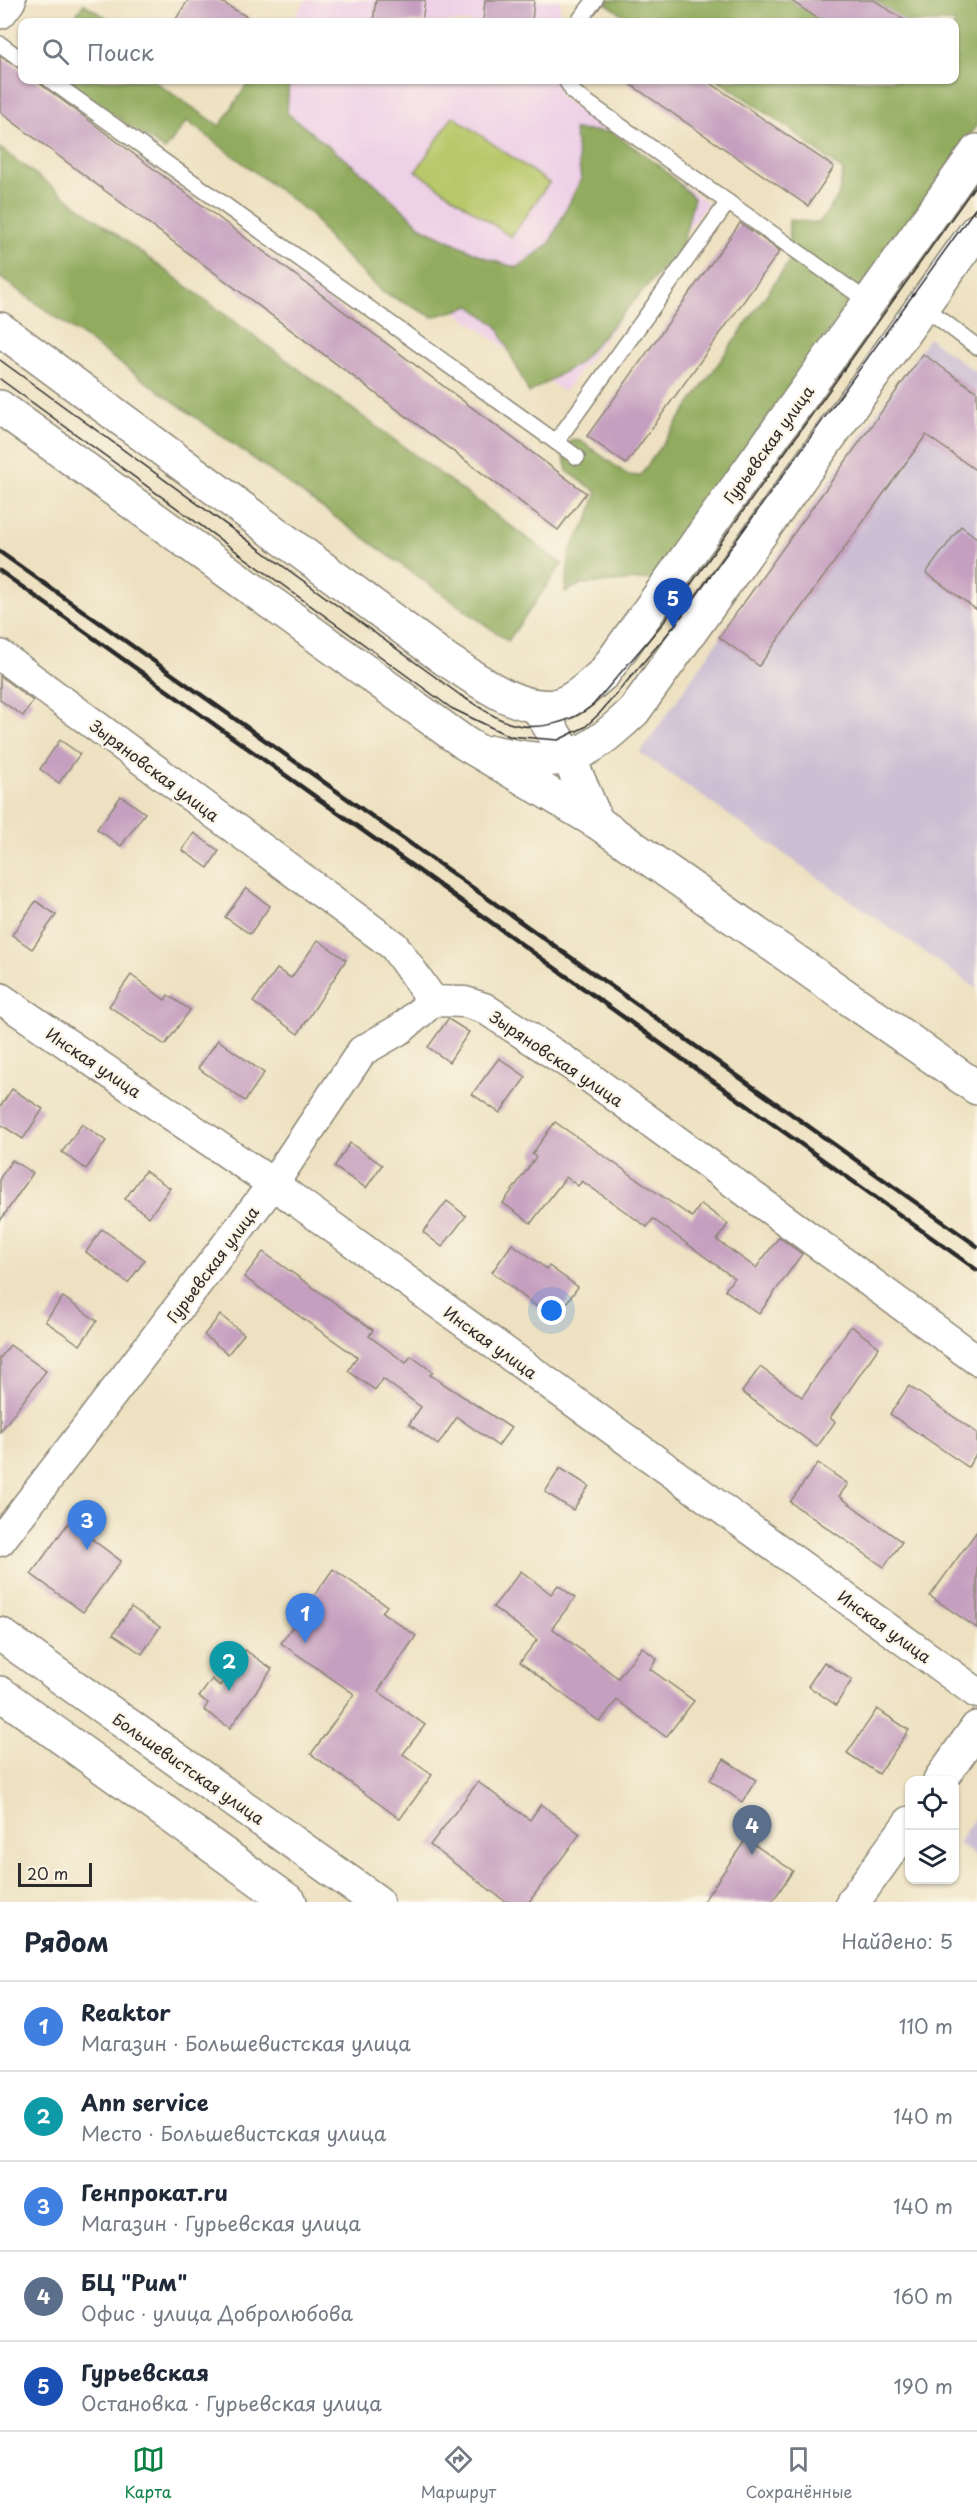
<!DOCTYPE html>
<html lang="ru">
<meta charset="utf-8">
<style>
:root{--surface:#fff;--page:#f2f2f3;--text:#1f2937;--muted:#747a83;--line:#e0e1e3;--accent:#0b8043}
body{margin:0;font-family:"Playpen Sans",sans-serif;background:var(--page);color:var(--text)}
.controls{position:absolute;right:18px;bottom:18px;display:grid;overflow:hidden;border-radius:12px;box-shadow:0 2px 4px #0004}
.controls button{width:54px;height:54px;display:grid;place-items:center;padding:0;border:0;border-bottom:2px solid var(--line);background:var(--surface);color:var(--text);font:30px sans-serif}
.scale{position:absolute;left:18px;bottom:15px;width:74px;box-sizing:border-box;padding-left:6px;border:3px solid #2b2b2b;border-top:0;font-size:16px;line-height:21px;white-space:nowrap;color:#2b2b2b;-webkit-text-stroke:4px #fcf5e5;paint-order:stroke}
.you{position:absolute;left:552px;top:1311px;width:21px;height:21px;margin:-15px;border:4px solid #fff;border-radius:50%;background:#1a73e8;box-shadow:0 0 0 9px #1a73e833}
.badge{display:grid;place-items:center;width:39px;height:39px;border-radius:50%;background:var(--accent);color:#fff;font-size:20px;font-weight:700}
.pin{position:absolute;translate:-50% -50px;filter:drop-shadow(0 2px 3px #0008)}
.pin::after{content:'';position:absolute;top:32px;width:21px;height:18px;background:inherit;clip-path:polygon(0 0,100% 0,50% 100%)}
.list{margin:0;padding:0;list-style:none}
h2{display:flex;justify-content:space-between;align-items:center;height:78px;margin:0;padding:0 24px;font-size:26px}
h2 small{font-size:20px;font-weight:400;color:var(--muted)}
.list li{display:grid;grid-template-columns:39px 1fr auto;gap:18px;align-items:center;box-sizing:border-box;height:90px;padding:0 24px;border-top:2px solid var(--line)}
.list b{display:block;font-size:22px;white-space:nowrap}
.list p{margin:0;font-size:20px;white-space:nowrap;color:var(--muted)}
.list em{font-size:20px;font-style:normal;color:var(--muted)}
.icon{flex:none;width:33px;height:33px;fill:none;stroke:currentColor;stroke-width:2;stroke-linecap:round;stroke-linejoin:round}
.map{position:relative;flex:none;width:977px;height:1902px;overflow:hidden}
.search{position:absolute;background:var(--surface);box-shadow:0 2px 4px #0004;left:18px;right:18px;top:18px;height:66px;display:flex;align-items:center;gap:15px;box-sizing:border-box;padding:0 21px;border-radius:12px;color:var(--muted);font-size:22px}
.sheet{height:528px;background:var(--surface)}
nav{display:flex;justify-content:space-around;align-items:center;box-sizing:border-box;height:84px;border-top:2px solid var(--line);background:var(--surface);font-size:16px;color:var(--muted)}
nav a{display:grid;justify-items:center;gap:3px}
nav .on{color:var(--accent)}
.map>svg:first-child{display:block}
.built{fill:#eed0e7}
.industrial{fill:#ccbed3}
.green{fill:#b8c86a;stroke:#727a4a;stroke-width:1.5}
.forest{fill:#92ac5e;stroke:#5e6c44;stroke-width:1.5}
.building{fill:#c59fbf}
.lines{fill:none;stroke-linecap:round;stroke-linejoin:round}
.lane-casing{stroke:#8c8676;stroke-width:18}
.street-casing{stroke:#8c8676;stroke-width:33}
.secondary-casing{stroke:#8c8676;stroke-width:36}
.highway-casing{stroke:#8c8676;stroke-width:36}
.lane{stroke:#fff;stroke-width:15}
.street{stroke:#fff;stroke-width:30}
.secondary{stroke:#fff;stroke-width:33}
.highway{stroke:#fff;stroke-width:33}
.tram{stroke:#2b2b2b;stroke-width:1.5}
.rail{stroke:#2b2b2b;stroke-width:4.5}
.labels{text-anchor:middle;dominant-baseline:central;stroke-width:4.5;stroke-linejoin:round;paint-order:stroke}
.street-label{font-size:16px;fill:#2b2b2b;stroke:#fcf5e5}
</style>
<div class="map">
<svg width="977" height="1902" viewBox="0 0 977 1902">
<rect width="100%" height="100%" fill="#fcf5e5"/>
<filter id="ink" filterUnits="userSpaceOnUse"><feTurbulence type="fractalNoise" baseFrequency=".0167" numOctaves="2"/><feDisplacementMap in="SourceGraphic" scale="12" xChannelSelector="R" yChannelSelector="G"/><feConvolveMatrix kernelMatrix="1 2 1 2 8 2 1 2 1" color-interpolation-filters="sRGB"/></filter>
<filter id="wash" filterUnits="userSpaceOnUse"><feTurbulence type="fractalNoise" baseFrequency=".008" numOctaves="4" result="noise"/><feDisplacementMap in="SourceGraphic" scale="24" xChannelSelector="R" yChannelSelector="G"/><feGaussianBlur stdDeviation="1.35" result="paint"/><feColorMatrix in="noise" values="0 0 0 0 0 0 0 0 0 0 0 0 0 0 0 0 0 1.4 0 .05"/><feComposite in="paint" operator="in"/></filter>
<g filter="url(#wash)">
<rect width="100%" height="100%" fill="#ede1c1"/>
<g class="built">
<polygon points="306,0 560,0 560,22 291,22"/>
<polygon points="255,80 559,80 559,96 708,203 564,392 219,135"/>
</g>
<g class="industrial">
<polygon points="929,338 977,373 977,989 640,753"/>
<polygon points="977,1814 977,1857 958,1843"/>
</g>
<polygon class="green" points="453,116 549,183 511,237 416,171"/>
<g class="forest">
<polygon points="601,0 977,0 977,125 652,579 582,584 565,592 570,551 588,520 597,492 567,471 562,448 573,440 581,441 628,475 640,476 789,262 789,220 819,223 838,197 843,171 790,129 718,80 954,80 954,22 634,22"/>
<polygon points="84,4 114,22 71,22"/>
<polygon points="63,80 152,80 220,126 250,80 289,80 287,113 371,180 423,228 486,258 517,268 549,244 581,179 574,130 612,132 660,166 694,198 682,247 579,363 529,393 497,326 471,306 433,317 382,292 332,243 312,215 187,121 165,150"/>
<polygon points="0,148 562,564 508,641 0,277"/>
</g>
<g id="blocks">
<g class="building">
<polygon points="188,0 218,0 256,22 174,22"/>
<polygon points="376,0 425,0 422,22 373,22"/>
<polygon points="485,0 534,0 532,22 483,22"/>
<polygon points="790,0 874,0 907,22 823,22"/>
<polygon points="0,56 22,70 22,80 35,80 586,493 558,530 0,112"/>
<polygon points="624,80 706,80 834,167 808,206"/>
<polygon points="740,223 780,251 626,464 587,436"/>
<polygon points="923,354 977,392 977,471 926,435 759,666 719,637"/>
<polygon points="961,526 977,538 977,610 926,573"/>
<polygon points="0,676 33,701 23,716 0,700"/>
<polygon points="60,740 80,754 59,783 40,769"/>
<polygon points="121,796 145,813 121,846 97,829"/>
<polygon points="194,833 219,851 208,868 182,850"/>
<polygon points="246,888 270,906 250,934 225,917"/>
<polygon points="36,901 56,915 32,949 12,935"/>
<polygon points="318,940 346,960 298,1034 253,1002 277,969 291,978"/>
<polygon points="131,975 165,1000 168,995 190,1010 165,1045 109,1006"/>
<polygon points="448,1019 469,1032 449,1062 428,1047"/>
<polygon points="218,1040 264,1073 245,1101 198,1068"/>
<polygon points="499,1058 526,1077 500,1113 472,1094"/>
<polygon points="12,1089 43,1109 23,1139 0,1124 0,1107"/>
<polygon points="555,1122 692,1217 701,1204 728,1224 717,1240 756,1268 779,1237 802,1254 759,1314 725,1290 734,1278 653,1219 647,1227 582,1181 578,1186 566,1177 531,1223 503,1203 536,1157 532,1154"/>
<polygon points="82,1124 106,1141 86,1169 62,1152"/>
<polygon points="350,1143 382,1165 366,1188 334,1167"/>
<polygon points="12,1160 33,1173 0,1221 0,1178"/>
<polygon points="145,1171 170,1188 149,1217 125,1199"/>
<polygon points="447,1201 466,1216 442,1247 423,1232"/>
<polygon points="102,1229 145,1260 128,1283 86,1252"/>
<polygon points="512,1244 547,1269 549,1266 578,1287 554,1320 492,1272"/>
<polygon points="263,1252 373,1330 369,1336 406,1363 411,1356 433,1372 430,1375 511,1428 498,1446 457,1417 438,1445 409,1424 421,1407 383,1379 375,1390 348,1371 357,1357 244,1277"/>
<polygon points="63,1297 97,1321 80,1345 45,1321"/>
<polygon points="220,1315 244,1334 228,1354 204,1335"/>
<polygon points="851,1326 879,1347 830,1418 835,1422 817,1447 742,1392 760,1367 802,1397"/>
<polygon points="10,1345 46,1371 0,1432 0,1358"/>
<polygon points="909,1386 977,1433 977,1453 968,1467 890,1414"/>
<polygon points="818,1463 848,1484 839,1496 902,1542 884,1567 790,1502"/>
<polygon points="560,1468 589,1486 573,1510 545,1492"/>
<polygon points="69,1522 121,1561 83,1612 31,1574"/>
<polygon points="977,1531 977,1628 930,1596"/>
<polygon points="333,1569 387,1606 382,1612 416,1636 378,1691 425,1725 403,1754 432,1775 400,1819 311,1754 354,1694 281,1643"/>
<polygon points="521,1571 551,1594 558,1585 575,1598 552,1628 618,1678 642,1647 657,1659 650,1669 694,1701 666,1737 617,1700 600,1722 520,1662 537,1640 493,1607"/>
<polygon points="131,1607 160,1627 142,1654 113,1634"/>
<polygon points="245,1650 272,1669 230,1728 204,1710 208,1703 199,1697 212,1679 220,1686"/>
<polygon points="824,1662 852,1680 836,1705 808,1686"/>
<polygon points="877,1709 909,1730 879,1774 847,1753"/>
<polygon points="724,1759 756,1780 742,1802 710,1780"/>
<polygon points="478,1782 530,1820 541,1804 580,1834 529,1902 506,1902 430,1845"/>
<polygon points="746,1839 793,1871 772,1902 703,1902"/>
</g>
</g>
</g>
<g filter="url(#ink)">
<use href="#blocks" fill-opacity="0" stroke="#8c8676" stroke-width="1.5"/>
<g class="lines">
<defs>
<g id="lane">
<polyline points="578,22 595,0"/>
<polyline points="0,44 22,60"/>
<polyline points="50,80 577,457"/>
<polyline points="566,80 574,93 870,303"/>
<polyline points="923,306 977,347"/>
<polyline points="556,442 728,202"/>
</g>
<g id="street">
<polyline points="0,655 394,946 433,1001 465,1002 484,1008 585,1074 977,1360"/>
<polyline points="0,998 273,1184 977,1693"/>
<polyline points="0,1541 273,1184 362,1051 402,1028 433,1001"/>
</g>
<g id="secondary">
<polyline points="0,12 9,0"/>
<path d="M 0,329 L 445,659 C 476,678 515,711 554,706 C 573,703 590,685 604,673 L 977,151"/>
<polyline points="0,407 466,744 597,822 977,1088"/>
<polyline points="537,706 569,758 597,822"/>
<path d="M 493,752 C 564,768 582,760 634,711 L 977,230"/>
<polyline points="940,1780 977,1728"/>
<polyline points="853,1902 910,1823"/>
</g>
<g id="highway">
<polyline points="0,1634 377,1902"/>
<polyline points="0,1693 290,1902"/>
</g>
</defs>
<use href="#lane" class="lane-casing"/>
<use href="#street" class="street-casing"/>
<use href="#secondary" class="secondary-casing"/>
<use href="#highway" class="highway-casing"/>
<use href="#lane" class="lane"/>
<use href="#street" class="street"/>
<use href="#secondary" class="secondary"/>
<use href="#highway" class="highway"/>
<g class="tram">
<path d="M 0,360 L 460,695 C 475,704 492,717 509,723 C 537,732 570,723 593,705 L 664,622 L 977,183"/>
<polyline points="0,379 451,708 509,736 558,740 585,727 599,714 676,624 977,206"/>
</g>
<g class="rail">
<polyline points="0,552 977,1246"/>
<polyline points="0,571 977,1270"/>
</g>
</g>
</g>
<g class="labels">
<g class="street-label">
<text transform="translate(768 444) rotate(-54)">Гурьевская улица</text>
<text transform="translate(155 770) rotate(37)">Зыряновская улица</text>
<text transform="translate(557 1058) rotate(34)">Зыряновская улица</text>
<text transform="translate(94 1062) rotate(34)">Инская улица</text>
<text transform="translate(212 1264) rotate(-53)">Гурьевская улица</text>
<text transform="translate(491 1342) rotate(36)">Инская улица</text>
<text transform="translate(885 1626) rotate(36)">Инская улица</text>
<text transform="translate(189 1768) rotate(35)">Большевистская улица</text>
</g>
</g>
</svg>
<div class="controls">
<button><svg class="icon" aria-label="locate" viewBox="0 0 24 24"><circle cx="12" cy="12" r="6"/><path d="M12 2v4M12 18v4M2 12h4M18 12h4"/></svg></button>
<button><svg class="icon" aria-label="layers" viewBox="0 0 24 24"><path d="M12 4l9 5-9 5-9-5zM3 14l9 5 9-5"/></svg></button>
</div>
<div class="scale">20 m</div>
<div class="you"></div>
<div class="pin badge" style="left:305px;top:1643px;background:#3f7fe0">1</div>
<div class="pin badge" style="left:229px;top:1691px;background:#0f9aa8">2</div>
<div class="pin badge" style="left:87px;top:1550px;background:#3f7fe0">3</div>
<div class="pin badge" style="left:752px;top:1855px;background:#5c6f8a">4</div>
<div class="pin badge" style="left:673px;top:628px;background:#1a4fb4">5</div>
<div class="search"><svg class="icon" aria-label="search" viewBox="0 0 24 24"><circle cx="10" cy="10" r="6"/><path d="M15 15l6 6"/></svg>Поиск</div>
</div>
<section class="sheet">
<h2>Рядом<small>Найдено: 5</small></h2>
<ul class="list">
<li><span class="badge" style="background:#3f7fe0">1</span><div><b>Reaktor</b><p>Магазин · Большевистская улица</p></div><em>110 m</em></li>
<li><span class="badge" style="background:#0f9aa8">2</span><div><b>Ann service</b><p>Место · Большевистская улица</p></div><em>140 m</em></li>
<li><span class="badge" style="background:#3f7fe0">3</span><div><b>Генпрокат.ru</b><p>Магазин · Гурьевская улица</p></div><em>140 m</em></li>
<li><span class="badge" style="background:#5c6f8a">4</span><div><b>БЦ &quot;Рим&quot;</b><p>Офис · улица Добролюбова</p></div><em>160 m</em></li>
<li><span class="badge" style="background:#1a4fb4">5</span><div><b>Гурьевская</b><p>Остановка · Гурьевская улица</p></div><em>190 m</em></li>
</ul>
</section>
<nav>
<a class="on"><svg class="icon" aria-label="map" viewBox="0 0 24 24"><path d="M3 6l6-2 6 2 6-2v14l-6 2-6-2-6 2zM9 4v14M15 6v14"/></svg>Карта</a>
<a><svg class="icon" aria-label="directions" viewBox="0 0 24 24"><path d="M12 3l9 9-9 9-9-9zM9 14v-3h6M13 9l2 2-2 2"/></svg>Маршрут</a>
<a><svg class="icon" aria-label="saved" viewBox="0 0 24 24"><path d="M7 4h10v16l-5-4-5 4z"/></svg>Сохранённые</a>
</nav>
